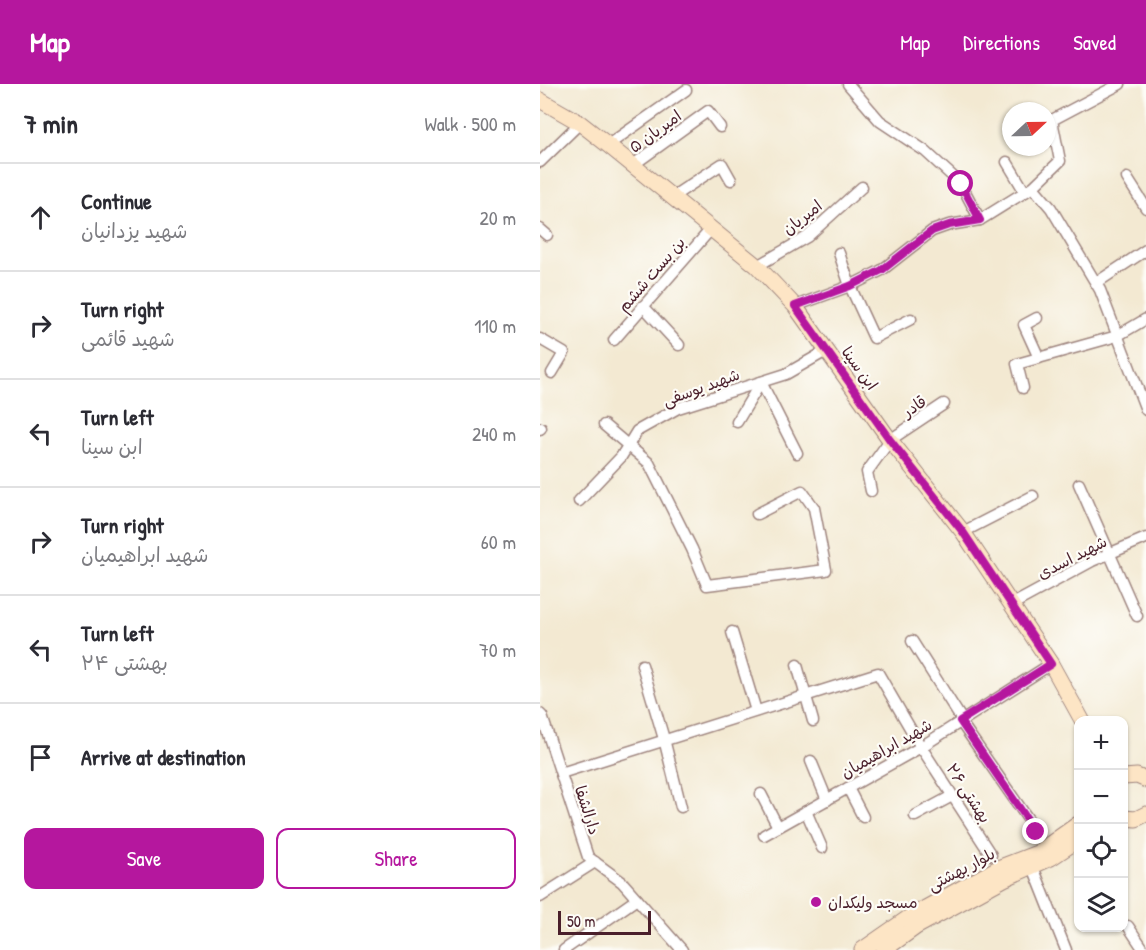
<!DOCTYPE html>
<meta charset="utf-8">
<style>
:root{--surface:#fff;--page:#f2f2f3;--text:#2b2b33;--muted:#7c7c81;--line:#e1e1e2;--accent:#b5179e}
body{margin:0;font-family:"Patrick Hand","Playpen Sans Arabic",sans-serif;background:var(--page);color:var(--text)}
.controls{position:absolute;right:18px;bottom:18px;display:grid;overflow:hidden;border-radius:12px;box-shadow:0 2px 4px #0004}
.controls button{width:54px;height:54px;display:grid;place-items:center;padding:0;border:0;border-bottom:2px solid var(--line);background:var(--surface);color:var(--text);font:30px sans-serif}
.compass{position:absolute;left:462px;top:18px;width:54px;height:54px;border-radius:50%;background:var(--surface);box-shadow:0 2px 4px #0004;rotate:68deg}
.scale{position:absolute;left:18px;bottom:15px;width:93px;box-sizing:border-box;padding-left:6px;border:3px solid #4a1f2b;border-top:0;font-size:16px;line-height:21px;white-space:nowrap;color:#4a1f2b;-webkit-text-stroke:4px #fdfcf7;paint-order:stroke}
.stop{position:absolute;width:18px;height:18px;margin:-14px;border:4px solid #b5179e;border-radius:50%;background:#fff}
.stop.end{background:#b5179e;border-color:#fff;box-shadow:0 2px 6px #0008}
.list{margin:0;padding:0;list-style:none}
h2{display:flex;justify-content:space-between;align-items:center;height:78px;margin:0;padding:0 24px;font-size:26px}
h2 small{font-size:20px;font-weight:400;color:var(--muted)}
.list li{display:grid;grid-template-columns:39px 1fr auto;gap:18px;align-items:center;box-sizing:border-box;height:108px;padding:0 24px;border-top:2px solid var(--line)}
.list b{display:block;font-size:22px;white-space:nowrap}
.list p{margin:0;font-size:20px;white-space:nowrap;color:var(--muted)}
.list em{font-size:20px;font-style:normal;color:var(--muted)}
.actions{display:flex;gap:12px;padding:18px 24px}
.actions a{flex:1;padding:14px 0;border:2px solid var(--accent);border-radius:12px;text-align:center;font-size:21px;color:var(--accent)}
.actions .main{background:var(--accent);color:#fff}
.icon{flex:none;width:33px;height:33px;fill:none;stroke:currentColor;stroke-width:2;stroke-linecap:round;stroke-linejoin:round}
.map{position:relative;flex:none;width:606px;height:866px;overflow:hidden}
header{display:flex;align-items:center;gap:36px;box-sizing:border-box;height:84px;padding:0 30px;background:var(--accent);color:#fff}
header strong{font-size:28px}
nav{display:flex;gap:33px;margin-inline-start:auto;font-size:21px}
main{display:flex}
aside{flex:1;background:var(--surface)}
.map>svg:first-child{display:block}
.lines{fill:none;stroke-linecap:round;stroke-linejoin:round}
.street-casing{stroke:#9e847e;stroke-width:13}
.secondary-casing{stroke:#9e847e;stroke-width:17}
.street{stroke:#fff;stroke-width:10}
.secondary{stroke:#fde5c5;stroke-width:15}
.route{stroke:#b5179e;stroke-width:8}
.poi-dot{fill:#b5179e;stroke:#fdfcf7;stroke-width:2}
.labels{text-anchor:middle;dominant-baseline:central;stroke-width:4.5;stroke-linejoin:round;paint-order:stroke}
.street-label{font-size:16px;fill:#4a1f2b;stroke:#fdfcf7}
.poi-label{font-size:16px;fill:#4a1f2b;stroke:#fdfcf7;text-anchor:start}
</style>
<header>
<strong>Map</strong>
<nav><a>Map</a><a>Directions</a><a>Saved</a></nav>
</header>
<main>
<aside>
<h2>7 min<small>Walk · 500 m</small></h2>
<ul class="list">
<li><svg class="icon" aria-label="ahead" viewBox="0 0 24 24"><path d="M12 20V5M6 11l6-6 6 6"/></svg><div><b>Continue</b><p>شهید یزدانیان</p></div><em>20 m</em></li>
<li><svg class="icon" aria-label="right" viewBox="0 0 24 24"><path d="M7 20v-9h11M14 6l5 5-5 5"/></svg><div><b>Turn right</b><p>شهید قائمی</p></div><em>110 m</em></li>
<li><svg class="icon" aria-label="left" viewBox="0 0 24 24"><path d="M17 20v-9H6M10 6l-5 5 5 5"/></svg><div><b>Turn left</b><p>ابن سینا</p></div><em>240 m</em></li>
<li><svg class="icon" aria-label="right" viewBox="0 0 24 24"><path d="M7 20v-9h11M14 6l5 5-5 5"/></svg><div><b>Turn right</b><p>شهید ابراهیمیان</p></div><em>60 m</em></li>
<li><svg class="icon" aria-label="left" viewBox="0 0 24 24"><path d="M17 20v-9H6M10 6l-5 5 5 5"/></svg><div><b>Turn left</b><p>بهشتی ۲۴</p></div><em>70 m</em></li>
<li><svg class="icon" aria-label="arrive" viewBox="0 0 24 24"><path d="M6 21V4h12l-3 4 3 4H6"/></svg><div><b>Arrive at destination</b></div></li>
</ul>
<div class="actions"><a class="main">Save</a><a>Share</a></div>
</aside>
<div class="map">
<svg width="606" height="866" viewBox="0 0 606 866">
<rect width="100%" height="100%" fill="#fdfcf7"/>
<filter id="ink" filterUnits="userSpaceOnUse"><feTurbulence type="fractalNoise" baseFrequency=".0167" numOctaves="2"/><feDisplacementMap in="SourceGraphic" scale="12" xChannelSelector="R" yChannelSelector="G"/><feConvolveMatrix kernelMatrix="1 2 1 2 8 2 1 2 1" color-interpolation-filters="sRGB"/></filter>
<filter id="wash" filterUnits="userSpaceOnUse"><feTurbulence type="fractalNoise" baseFrequency=".008" numOctaves="4" result="noise"/><feDisplacementMap in="SourceGraphic" scale="24" xChannelSelector="R" yChannelSelector="G"/><feGaussianBlur stdDeviation="1.35" result="paint"/><feColorMatrix in="noise" values="0 0 0 0 0 0 0 0 0 0 0 0 0 0 0 0 0 1.4 0 .05"/><feComposite in="paint" operator="in"/></filter>
<g filter="url(#wash)">
<rect width="100%" height="100%" fill="#f3e9d2"/>
</g>
<g filter="url(#ink)">
<g class="lines">
<defs>
<g id="street">
<polyline points="308,0 340,37 385,67 421,100 440,136"/>
<polyline points="68,61 146,6"/>
<polyline points="0,78 40,39"/>
<polyline points="467,78 485,108"/>
<polyline points="93,81 168,27 180,43"/>
<polyline points="587,94 606,124"/>
<polyline points="493,103 511,124 560,206 606,326"/>
<polyline points="132,113 182,80 191,96"/>
<polyline points="0,145 7,151"/>
<polyline points="299,169 310,202 334,254 371,235"/>
<polyline points="217,182 267,153 322,103"/>
<polyline points="556,199 606,166"/>
<polyline points="103,222 139,261"/>
<polyline points="255,222 310,202 342,186 392,147 409,141 440,136 493,103 520,77 512,36 580,0"/>
<polyline points="497,234 484,241 499,274"/>
<polyline points="0,255 24,269 12,289"/>
<polyline points="74,256 171,145"/>
<polyline points="483,304 477,280 577,252 606,235"/>
<polyline points="197,338 221,298 257,369"/>
<polyline points="64,341 109,379 152,465 167,501 286,486 274,424 262,407 217,430"/>
<polyline points="0,345 1,344"/>
<polyline points="539,400 597,532"/>
<polyline points="331,407 327,388 350,356 404,320"/>
<polyline points="39,417 81,373 97,347 138,324 246,290 286,267"/>
<polyline points="423,448 493,412"/>
<polyline points="473,520 552,477 606,454"/>
<polyline points="192,548 216,627"/>
<polyline points="372,557 422,636"/>
<polyline points="102,581 124,655 141,723"/>
<polyline points="257,581 273,637"/>
<polyline points="0,630 2,632 48,773 82,798 142,866"/>
<polyline points="420,637 497,748"/>
<polyline points="271,677 287,716"/>
<polyline points="21,689 338,589 381,663 451,771"/>
<polyline points="308,704 323,733"/>
<polyline points="221,710 238,743"/>
<polyline points="266,727 282,764"/>
<polyline points="375,732 412,712"/>
<polyline points="224,751 381,663 511,580"/>
<polyline points="493,783 526,866"/>
<polyline points="0,813 55,778"/>
<polyline points="588,842 604,866"/>
<polyline points="24,866 97,815"/>
</g>
<g id="secondary">
<polyline points="0,16 40,39 68,61 217,182 255,222 350,356 423,448 511,580 542,636"/>
<polyline points="584,693 597,692 606,696"/>
<polyline points="584,734 596,735 606,730"/>
<polyline points="322,866 371,832 458,784 497,769 538,740"/>
<polyline points="344,866 376,843 464,795 511,774 538,756"/>
</g>
</defs>
<use href="#street" class="street-casing"/>
<use href="#secondary" class="secondary-casing"/>
<use href="#street" class="street"/>
<use href="#secondary" class="secondary"/>
</g>
</g>
<g class="lines" filter="url(#ink)">
<polyline class="route" points="421,100 440,136 409,141 392,147 342,186 310,202 255,222 350,356 423,448 511,580 420,637 496,748"/>
</g>
<circle class="poi-dot" cx="276" cy="818" r="6"/>
<g class="labels">
<g class="street-label">
<text transform="translate(115 47) rotate(-36)">امیریان ۵</text>
<text transform="translate(262 133) rotate(-38)">امیریان</text>
<text transform="translate(111 190) rotate(-49)">بن بست ششم</text>
<text transform="translate(320 284) rotate(54)">ابن سینا</text>
<text transform="translate(161 303) rotate(-20)">شهید یوسفی</text>
<text transform="translate(374 322) rotate(-34)">قادر</text>
<text transform="translate(532 473) rotate(-27)">شهید اسدی</text>
<text transform="translate(346 664) rotate(-30)">شهید ابراهیمیان</text>
<text transform="translate(429 709) rotate(57)">بهشتی ۲۶</text>
<text transform="translate(48 726) rotate(72)">دارالشفا</text>
<text transform="translate(421 785) rotate(-28)">بلوار بهشتی</text>
</g>
<g class="poi-label">
<text x="288" y="818">مسجد ولیکدان</text>
</g>
</g>
</svg>
<div class="controls">
<button>+</button>
<button>−</button>
<button><svg class="icon" aria-label="locate" viewBox="0 0 24 24"><circle cx="12" cy="12" r="6"/><path d="M12 2v4M12 18v4M2 12h4M18 12h4"/></svg></button>
<button><svg class="icon" aria-label="layers" viewBox="0 0 24 24"><path d="M12 4l9 5-9 5-9-5zM3 14l9 5 9-5"/></svg></button>
</div>
<svg class="compass" viewBox="-18 -18 36 36"><path d="M0-13l5 13h-10z" fill="#e53935"/><path d="M0 13l5-13h-10z" fill="#7c7c81"/></svg>
<div class="scale">50 m</div>
<div class="stop" style="left:421px;top:100px"></div>
<div class="stop end" style="left:496px;top:748px"></div>
</div>
</main>
